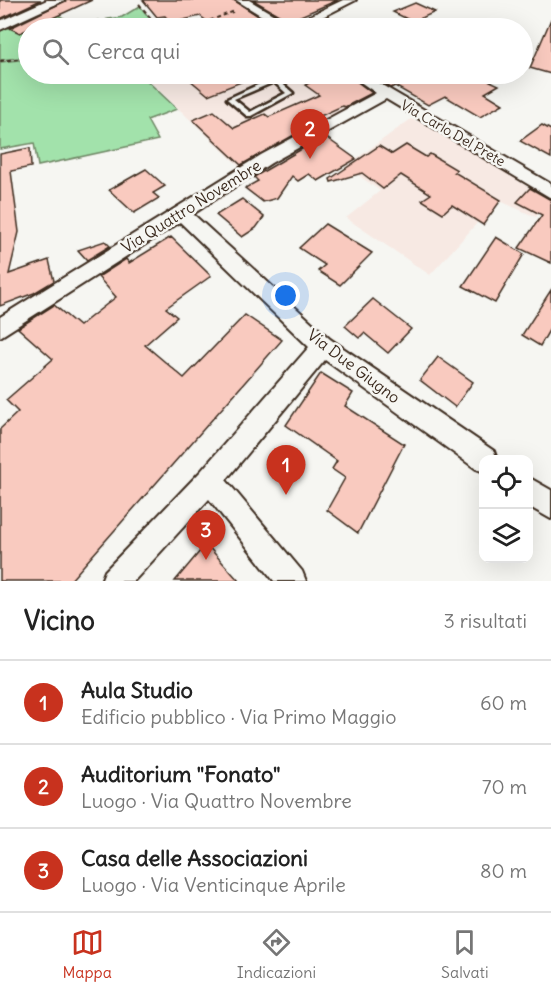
<!DOCTYPE html>
<html lang="it">
<meta charset="utf-8">
<style>
:root{--surface:#fff;--page:#f2f2f2;--text:#222;--muted:#767676;--line:#e0e0e0;--accent:#c8321e}
body{margin:0;font-family:Delius,sans-serif;background:var(--page);color:var(--text)}
.controls{position:absolute;right:18px;bottom:18px;display:grid;overflow:hidden;border-radius:12px;box-shadow:0 6px 24px #0002}
.controls button{width:54px;height:54px;display:grid;place-items:center;padding:0;border:0;border-bottom:2px solid var(--line);background:var(--surface);color:var(--text);font:30px sans-serif}
.you{position:absolute;left:286px;top:296px;width:21px;height:21px;margin:-15px;border:4px solid #fff;border-radius:50%;background:#1a73e8;box-shadow:0 0 0 9px #1a73e833}
.badge{display:grid;place-items:center;width:39px;height:39px;border-radius:50%;background:var(--accent);color:#fff;font-size:20px;font-weight:700}
.pin{position:absolute;translate:-50% -50px;filter:drop-shadow(0 2px 3px #0008)}
.pin::after{content:'';position:absolute;top:32px;width:21px;height:18px;background:inherit;clip-path:polygon(0 0,100% 0,50% 100%)}
.list{margin:0;padding:0;list-style:none}
h2{display:flex;justify-content:space-between;align-items:center;height:78px;margin:0;padding:0 24px;font-size:26px}
h2 small{font-size:20px;font-weight:400;color:var(--muted)}
.list li{display:grid;grid-template-columns:39px 1fr auto;gap:18px;align-items:center;box-sizing:border-box;height:84px;padding:0 24px;border-top:2px solid var(--line)}
.list b{display:block;font-size:22px;white-space:nowrap}
.list p{margin:0;font-size:20px;white-space:nowrap;color:var(--muted)}
.list em{font-size:20px;font-style:normal;color:var(--muted)}
.icon{flex:none;width:33px;height:33px;fill:none;stroke:currentColor;stroke-width:2;stroke-linecap:round;stroke-linejoin:round}
.map{position:relative;flex:none;width:551px;height:581px;overflow:hidden}
.search{position:absolute;background:var(--surface);box-shadow:0 6px 24px #0002;left:18px;right:18px;top:18px;height:66px;display:flex;align-items:center;gap:15px;box-sizing:border-box;padding:0 21px;border-radius:33px;color:var(--muted);font-size:22px}
.sheet{height:330px;background:var(--surface)}
nav{display:flex;justify-content:space-around;align-items:center;box-sizing:border-box;height:84px;border-top:2px solid var(--line);background:var(--surface);font-size:16px;color:var(--muted)}
nav a{display:grid;justify-items:center;gap:3px}
nav .on{color:var(--accent)}
.map>svg:first-child{display:block}
.built{fill:#f7e9e3}
.green{fill:#a2e2ab;stroke:#6e8664;stroke-width:1.5}
.building{fill:#f9cabf;stroke:#3b2a1e;stroke-width:1.5}
.lines{fill:none;stroke-linecap:round;stroke-linejoin:round}
.service-casing{stroke:#3b2a1e;stroke-width:5}
.minor-casing{stroke:#3b2a1e;stroke-width:4}
.tertiary-casing{stroke:#3b2a1e;stroke-width:4}
.path{stroke:#3b2a1e;stroke-width:2;stroke-dasharray:4 3;stroke-linecap:butt}
.service{fill:#f6f6f2;fill-rule:evenodd}
.minor{fill:#f6f6f2;fill-rule:evenodd}
.tertiary{fill:#f6f6f2;fill-rule:evenodd}
.labels{text-anchor:middle;dominant-baseline:central;stroke-width:5;stroke-linejoin:round;paint-order:stroke}
.far-street-label{font-size:14px;fill:#3b2a1e;stroke:#f6f6f2}
.street-label{font-size:16px;fill:#3b2a1e;stroke:#f6f6f2}
</style>
<div class="map">
<svg width="551" height="581" viewBox="0 0 551 581">
<rect width="100%" height="100%" fill="#f6f6f2"/>
<filter id="ink" filterUnits="userSpaceOnUse"><feTurbulence type="fractalNoise" baseFrequency=".0167" numOctaves="2"/><feDisplacementMap in="SourceGraphic" scale="12" xChannelSelector="R" yChannelSelector="G"/><feConvolveMatrix kernelMatrix="1 2 1 2 8 2 1 2 1" color-interpolation-filters="sRGB"/></filter>
<g filter="url(#ink)">
<g class="built">
<polygon points="142,74 331,74 369,98 296,135 241,168"/>
<polygon points="411,119 423,123 462,144 548,200 536,217 500,201 483,225 478,222 430,275 346,218 380,191 346,166"/>
</g>
<g class="green">
<polygon points="140,6 157,28 30,28 58,15 83,28 98,20 110,24 115,22 108,19 122,17"/>
<polygon points="7,27 20,33 28,29 28,57 0,60 0,31"/>
<polygon points="28,59 28,74 140,74 177,109 147,120 158,140 38,166 34,143 0,149 0,62"/>
</g>
<g class="building">
<polygon points="0,0 41,0 0,19"/>
<polygon points="67,0 92,0 20,33 10,28"/>
<polygon points="143,0 234,0 275,27 216,28 200,16 171,23 165,16 157,17"/>
<polygon points="253,0 338,0 289,21"/>
<polygon points="415,3 435,12 413,22 393,12"/>
<polygon points="551,19 551,74 530,68"/>
<polygon points="183,74 252,74 254,77 208,95"/>
<polygon points="322,74 347,74 372,93 345,107 342,106 305,123 310,126 241,165 193,120 214,111 234,128 265,114 269,117 319,95 305,85 309,83 305,80"/>
<polygon points="367,74 421,74 414,77 424,82 441,74 475,74 499,85 485,93 503,104 480,117 445,96 428,105 395,86 391,88"/>
<polygon points="542,125 551,130 551,158 520,141"/>
<polygon points="324,136 356,159 318,181 309,174 298,181 292,176 277,198 263,202 245,188 258,181 254,177"/>
<polygon points="406,145 426,157 430,154 457,170 454,172 501,200 483,225 452,205 443,213 422,200 431,194 401,175 383,189 362,173 331,182 330,179 379,146 392,154"/>
<polygon points="30,148 31,167 11,171 19,232 9,274 49,260 54,281 34,293 0,306 0,154"/>
<polygon points="146,169 165,186 153,193 159,198 134,213 109,190"/>
<polygon points="530,188 551,200 551,263 519,248 542,215 517,202"/>
<polygon points="242,199 264,217 256,228 242,237 216,215"/>
<polygon points="325,224 372,253 340,285 318,271 325,265 299,248"/>
<polygon points="171,237 211,276 166,308 177,317 145,345 184,378 245,315 282,340 70,581 0,581 0,429 18,412 6,400 53,359 18,328 54,305 79,326 116,297 98,277 126,259 129,263"/>
<polygon points="496,237 524,254 495,303 463,286"/>
<polygon points="105,241 110,246 87,260 78,250"/>
<polygon points="551,290 551,327 540,346 522,335"/>
<polygon points="373,299 411,329 388,353 364,333 359,338 345,326"/>
<polygon points="438,357 473,382 455,407 420,380"/>
<polygon points="321,373 353,393 345,406 404,444 358,533 327,510 345,478 332,469 337,461 286,425"/>
<polygon points="206,544 239,581 175,581"/>
</g>
<g class="lines">
<defs>
<path id="service" d="M 254,74 L 260,74 L 269,80 L 282,74 L 289,74 L 288,75 L 278,80 L 293,93 L 251,116 L 247,116 L 227,99 L 264,82 ZM 274,82 L 286,93 L 250,112 L 234,99 Z"/>
<g id="minor">
<polygon points="236,0 249,0 291,25 343,0 356,0 301,28 281,28"/>
<polygon points="349,74 363,74 551,184 551,198 386,99 271,163 193,214 330,339 494,451 497,460 484,460 484,472 476,469 325,360 226,480 302,571 306,581 274,581 209,499 134,581 101,581 105,571 201,471 309,347 180,222 0,337 0,317 261,155 376,93"/>
<polygon points="528,477 551,490 551,519 528,506"/>
</g>
<polygon id="tertiary" points="47,0 65,0 0,30 0,21"/>
</defs>
<use href="#service" class="service-casing"/>
<use href="#minor" class="minor-casing"/>
<use href="#tertiary" class="tertiary-casing"/>
<g class="path">
<polyline points="139,4 159,28"/>
<polyline points="190,28 235,11"/>
<polyline points="0,61 28,58"/>
</g>
<use href="#service" class="service"/>
<use href="#minor" class="minor"/>
<use href="#tertiary" class="tertiary"/>
</g>
</g>
<g class="labels">
<g class="far-street-label">
<text transform="translate(453 133) rotate(30)">Via Carlo Del Prete</text>
</g>
<g class="street-label">
<text transform="translate(191 206) rotate(-32)">Via Quattro Novembre</text>
<text transform="translate(354 366) rotate(37)">Via Due Giugno</text>
</g>
</g>
</svg>
<div class="controls">
<button><svg class="icon" aria-label="locate" viewBox="0 0 24 24"><circle cx="12" cy="12" r="6"/><path d="M12 2v4M12 18v4M2 12h4M18 12h4"/></svg></button>
<button><svg class="icon" aria-label="layers" viewBox="0 0 24 24"><path d="M12 4l9 5-9 5-9-5zM3 14l9 5 9-5"/></svg></button>
</div>
<div class="you"></div>
<div class="pin badge" style="left:286px;top:495px">1</div>
<div class="pin badge" style="left:310px;top:159px">2</div>
<div class="pin badge" style="left:206px;top:560px">3</div>
<div class="search"><svg class="icon" aria-label="search" viewBox="0 0 24 24"><circle cx="10" cy="10" r="6"/><path d="M15 15l6 6"/></svg>Cerca qui</div>
</div>
<section class="sheet">
<h2>Vicino<small>3 risultati</small></h2>
<ul class="list">
<li><span class="badge">1</span><div><b>Aula Studio</b><p>Edificio pubblico · Via Primo Maggio</p></div><em>60 m</em></li>
<li><span class="badge">2</span><div><b>Auditorium &quot;Fonato&quot;</b><p>Luogo · Via Quattro Novembre</p></div><em>70 m</em></li>
<li><span class="badge">3</span><div><b>Casa delle Associazioni</b><p>Luogo · Via Venticinque Aprile</p></div><em>80 m</em></li>
</ul>
</section>
<nav>
<a class="on"><svg class="icon" aria-label="map" viewBox="0 0 24 24"><path d="M3 6l6-2 6 2 6-2v14l-6 2-6-2-6 2zM9 4v14M15 6v14"/></svg>Mappa</a>
<a><svg class="icon" aria-label="directions" viewBox="0 0 24 24"><path d="M12 3l9 9-9 9-9-9zM9 14v-3h6M13 9l2 2-2 2"/></svg>Indicazioni</a>
<a><svg class="icon" aria-label="saved" viewBox="0 0 24 24"><path d="M7 4h10v16l-5-4-5 4z"/></svg>Salvati</a>
</nav>
